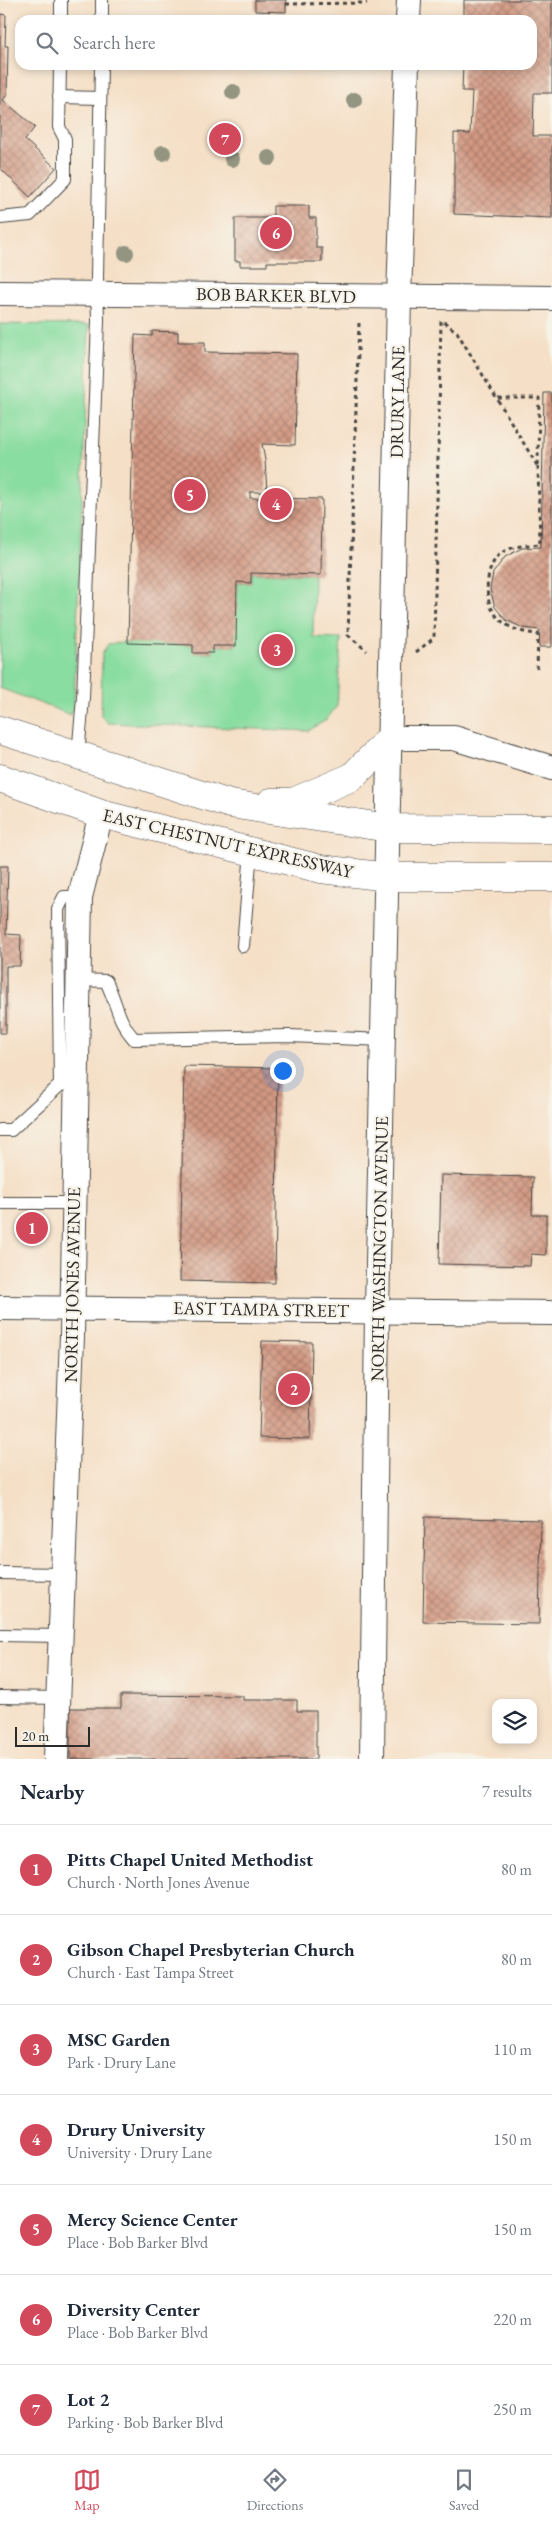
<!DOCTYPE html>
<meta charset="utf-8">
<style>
:root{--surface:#fff;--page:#f2f2f3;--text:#1f2937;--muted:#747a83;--line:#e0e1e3;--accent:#d1495b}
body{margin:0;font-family:"EB Garamond",serif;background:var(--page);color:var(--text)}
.controls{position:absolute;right:15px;bottom:15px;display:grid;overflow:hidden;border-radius:10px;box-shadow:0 2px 8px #0003}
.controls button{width:45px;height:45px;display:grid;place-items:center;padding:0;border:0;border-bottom:1px solid var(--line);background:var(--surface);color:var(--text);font:25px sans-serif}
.scale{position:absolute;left:15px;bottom:12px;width:75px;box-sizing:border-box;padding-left:5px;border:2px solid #2b2b2b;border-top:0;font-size:14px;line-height:18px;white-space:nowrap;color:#2b2b2b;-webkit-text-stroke:4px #f7f3e8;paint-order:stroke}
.you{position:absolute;left:282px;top:1070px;width:18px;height:18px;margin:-12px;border:4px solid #fff;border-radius:50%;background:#1a73e8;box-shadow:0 0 0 8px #1a73e833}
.badge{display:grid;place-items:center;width:32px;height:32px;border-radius:50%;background:var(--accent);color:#fff;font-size:16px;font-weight:700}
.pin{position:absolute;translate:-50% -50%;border:2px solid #fff;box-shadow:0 1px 5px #0006}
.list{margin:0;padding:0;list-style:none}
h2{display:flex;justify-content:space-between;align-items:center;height:65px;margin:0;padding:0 20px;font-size:21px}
h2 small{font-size:16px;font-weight:400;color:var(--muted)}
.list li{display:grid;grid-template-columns:32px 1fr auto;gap:15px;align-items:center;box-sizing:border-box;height:90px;padding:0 20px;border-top:1px solid var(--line)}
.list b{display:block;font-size:19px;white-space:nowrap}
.list p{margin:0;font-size:16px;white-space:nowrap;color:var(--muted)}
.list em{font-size:16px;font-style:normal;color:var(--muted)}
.icon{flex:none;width:28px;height:28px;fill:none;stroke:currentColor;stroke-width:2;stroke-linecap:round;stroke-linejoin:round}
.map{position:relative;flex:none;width:552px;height:1759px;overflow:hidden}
.search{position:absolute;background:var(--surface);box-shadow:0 2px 8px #0003;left:15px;right:15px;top:15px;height:55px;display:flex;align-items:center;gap:12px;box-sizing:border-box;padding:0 18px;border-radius:15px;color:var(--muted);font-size:19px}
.sheet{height:695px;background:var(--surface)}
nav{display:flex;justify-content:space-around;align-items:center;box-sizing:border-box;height:70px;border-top:1px solid var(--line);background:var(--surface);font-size:14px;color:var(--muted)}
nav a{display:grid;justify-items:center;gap:2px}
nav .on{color:var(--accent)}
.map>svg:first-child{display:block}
.green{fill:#89dda0;stroke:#5a8466}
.building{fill:url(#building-cross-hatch)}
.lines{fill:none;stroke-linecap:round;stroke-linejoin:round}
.service-casing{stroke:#494642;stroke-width:14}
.minor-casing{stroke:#494642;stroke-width:26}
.primary-casing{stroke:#494642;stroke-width:29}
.path{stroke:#494642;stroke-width:3;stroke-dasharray:4 4;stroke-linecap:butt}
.service{stroke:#fff;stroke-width:12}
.minor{stroke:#fff;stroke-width:24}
.primary{stroke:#fff;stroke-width:28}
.tree{fill:#939581}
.labels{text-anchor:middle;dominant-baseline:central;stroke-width:4.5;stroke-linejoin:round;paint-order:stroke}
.street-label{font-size:18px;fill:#2b2b2b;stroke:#f7f3e8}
</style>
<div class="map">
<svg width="552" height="1759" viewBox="0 0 552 1759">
<defs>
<pattern id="building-cross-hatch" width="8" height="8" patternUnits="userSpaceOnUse" patternTransform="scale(1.25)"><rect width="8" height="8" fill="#d29882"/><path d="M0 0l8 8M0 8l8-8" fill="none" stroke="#ab7c6b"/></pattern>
</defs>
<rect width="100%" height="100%" fill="#f7f3e8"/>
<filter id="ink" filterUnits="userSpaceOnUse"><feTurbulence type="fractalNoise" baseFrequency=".02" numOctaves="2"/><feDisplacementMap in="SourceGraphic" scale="10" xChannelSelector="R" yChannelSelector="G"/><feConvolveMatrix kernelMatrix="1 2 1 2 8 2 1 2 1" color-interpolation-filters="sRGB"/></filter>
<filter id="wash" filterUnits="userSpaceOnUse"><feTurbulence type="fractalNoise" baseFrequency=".0096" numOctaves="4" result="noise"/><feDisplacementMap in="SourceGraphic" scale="20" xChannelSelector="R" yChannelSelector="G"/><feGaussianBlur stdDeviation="1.12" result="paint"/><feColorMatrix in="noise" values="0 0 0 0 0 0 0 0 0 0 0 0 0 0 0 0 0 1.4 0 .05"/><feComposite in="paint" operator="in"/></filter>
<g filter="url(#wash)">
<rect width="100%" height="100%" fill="#f5dfc6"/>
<g class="green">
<polygon points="0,324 89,325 74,703 71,715 0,688"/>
<polygon points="251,573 314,575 313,637 341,638 337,706 326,720 308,731 108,723 101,716 102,654 108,644 123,642 193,645 194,653 213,653 213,646 235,646 237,582 251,583"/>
</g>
<g id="blocks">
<g class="building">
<polygon points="255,0 286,0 286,12 255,11"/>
<polygon points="464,0 552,0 552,93 534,93 533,136 552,136 552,218 454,214 454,133 470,134 472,91 462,91 463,65 532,65 532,20 464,20"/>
<polygon points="0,14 6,15 5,46 8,46 7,95 3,100 35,127 25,140 56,168 30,197 0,168"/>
<polygon points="273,206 309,206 309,218 316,218 316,248 322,248 322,262 267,262 267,266 240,266 240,261 235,261 235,218 273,218"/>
<polygon points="152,331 178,332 178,342 205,342 205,352 297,354 295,445 262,444 265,460 267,492 250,492 250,498 322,499 321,575 251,573 251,583 237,582 236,646 213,646 213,653 193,653 193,645 128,643 135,335 152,336"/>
<polygon points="544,393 552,393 552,647 539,647 540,630 523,628 506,620 495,607 490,589 493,573 505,557 522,548 541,547"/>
<polygon points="0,866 8,866 6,934 21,935 20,966 6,966 6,1033 0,1033"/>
<polygon points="184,1066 278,1068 275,1283 180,1281"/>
<polygon points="441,1175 533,1177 532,1215 546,1215 546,1255 531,1254 530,1266 439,1264"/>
<polygon points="262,1341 312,1342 310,1439 259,1438"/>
<polygon points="425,1517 541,1520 539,1624 423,1622"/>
<polygon points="121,1695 243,1696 243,1700 297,1700 297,1711 316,1711 316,1759 70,1759 70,1708 121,1708"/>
</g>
</g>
</g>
<g filter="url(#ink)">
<use href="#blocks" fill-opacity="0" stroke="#494642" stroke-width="1"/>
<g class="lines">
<defs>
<g id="service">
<polyline points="61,20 61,0"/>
<polyline points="102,20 102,0"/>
<polyline points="59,97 100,98"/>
<polyline points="0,218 30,215 65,179 65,139 59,127 60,65"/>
<polyline points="78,755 83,698 98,321 97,276 101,65"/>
<polyline points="243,946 251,851"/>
<path d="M 79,980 L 106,981 C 117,1003 117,1020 134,1039 L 290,1036 L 383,1040"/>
<polyline points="60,1085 58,909 64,897 80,897"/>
<polyline points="0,1130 11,1130 60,1085 67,1084"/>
<polyline points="0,1203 74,1203"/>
<polyline points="0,1573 63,1574"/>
<polyline points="0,1635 61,1636"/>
<polyline points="0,1697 59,1698"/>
</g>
<g id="minor">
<polyline points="408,20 409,0"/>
<polyline points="0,293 552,298"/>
<polyline points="391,738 454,738 552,768"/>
<polyline points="0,1308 552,1313"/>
<polyline points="56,1759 72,1336 80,897 101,814"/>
<polyline points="372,1759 377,1310 399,297 407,65"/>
</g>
<g id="primary">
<polyline points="0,730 230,804 389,828 552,829"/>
<polyline points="0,778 101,814 321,869 388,877 552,877"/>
<polyline points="271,802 293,802 352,777 391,738"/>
</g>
</defs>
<use href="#service" class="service-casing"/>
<use href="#minor" class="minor-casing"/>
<use href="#primary" class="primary-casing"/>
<g class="path">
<polyline points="286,4 367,3"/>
<polyline points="444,322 457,332 538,467 539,398 497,398"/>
<polyline points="359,323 348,635 367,651"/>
<polyline points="416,652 434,638 441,320"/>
<path d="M 537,669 L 538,634 C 505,632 483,613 488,579 C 489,571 493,560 499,555 C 508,546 528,545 540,544 L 538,467"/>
</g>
<use href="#service" class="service"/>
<use href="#minor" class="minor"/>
<use href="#primary" class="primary"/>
</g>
<g class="tree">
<circle cx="233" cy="92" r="8"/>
<circle cx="354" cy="100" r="8"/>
<circle cx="163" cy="153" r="8"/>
<circle cx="269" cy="158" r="8"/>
<circle cx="232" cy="159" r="8"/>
<circle cx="126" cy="253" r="8"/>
</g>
</g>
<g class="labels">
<g class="street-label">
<text transform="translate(276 295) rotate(1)">BOB BARKER BLVD</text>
<text transform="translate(397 402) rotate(-89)">DRURY LANE</text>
<text transform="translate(228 843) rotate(13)">EAST CHESTNUT EXPRESSWAY</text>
<text transform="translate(379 1249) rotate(-89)">NORTH WASHINGTON AVENUE</text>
<text transform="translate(72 1285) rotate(-89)">NORTH JONES AVENUE</text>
<text transform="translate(261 1309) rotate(1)">EAST TAMPA STREET</text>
</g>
</g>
</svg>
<div class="controls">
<button><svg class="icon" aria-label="layers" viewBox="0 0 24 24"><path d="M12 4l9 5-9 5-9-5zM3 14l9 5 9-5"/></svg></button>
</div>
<div class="scale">20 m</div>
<div class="you"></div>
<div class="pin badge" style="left:32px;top:1228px">1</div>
<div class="pin badge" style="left:294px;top:1389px">2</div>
<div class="pin badge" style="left:277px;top:650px">3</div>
<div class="pin badge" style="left:276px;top:504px">4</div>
<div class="pin badge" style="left:190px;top:495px">5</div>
<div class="pin badge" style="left:276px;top:233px">6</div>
<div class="pin badge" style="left:225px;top:139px">7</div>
<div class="search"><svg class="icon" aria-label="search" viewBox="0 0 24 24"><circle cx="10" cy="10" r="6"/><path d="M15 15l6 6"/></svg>Search here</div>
</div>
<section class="sheet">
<h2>Nearby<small>7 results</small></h2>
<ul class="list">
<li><span class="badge">1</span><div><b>Pitts Chapel United Methodist</b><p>Church · North Jones Avenue</p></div><em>80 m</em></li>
<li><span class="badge">2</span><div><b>Gibson Chapel Presbyterian Church</b><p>Church · East Tampa Street</p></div><em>80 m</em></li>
<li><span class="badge">3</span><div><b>MSC Garden</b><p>Park · Drury Lane</p></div><em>110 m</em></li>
<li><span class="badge">4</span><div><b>Drury University</b><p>University · Drury Lane</p></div><em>150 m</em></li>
<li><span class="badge">5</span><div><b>Mercy Science Center</b><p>Place · Bob Barker Blvd</p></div><em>150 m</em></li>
<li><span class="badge">6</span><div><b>Diversity Center</b><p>Place · Bob Barker Blvd</p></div><em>220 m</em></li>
<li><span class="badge">7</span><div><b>Lot 2</b><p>Parking · Bob Barker Blvd</p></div><em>250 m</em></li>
</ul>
</section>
<nav>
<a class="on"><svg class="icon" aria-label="map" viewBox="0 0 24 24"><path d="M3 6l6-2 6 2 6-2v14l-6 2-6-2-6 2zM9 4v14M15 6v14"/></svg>Map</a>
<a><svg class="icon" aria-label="directions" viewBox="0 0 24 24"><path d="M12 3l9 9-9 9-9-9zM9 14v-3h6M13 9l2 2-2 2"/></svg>Directions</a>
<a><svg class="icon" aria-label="saved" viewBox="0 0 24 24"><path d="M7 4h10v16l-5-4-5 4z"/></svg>Saved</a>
</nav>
